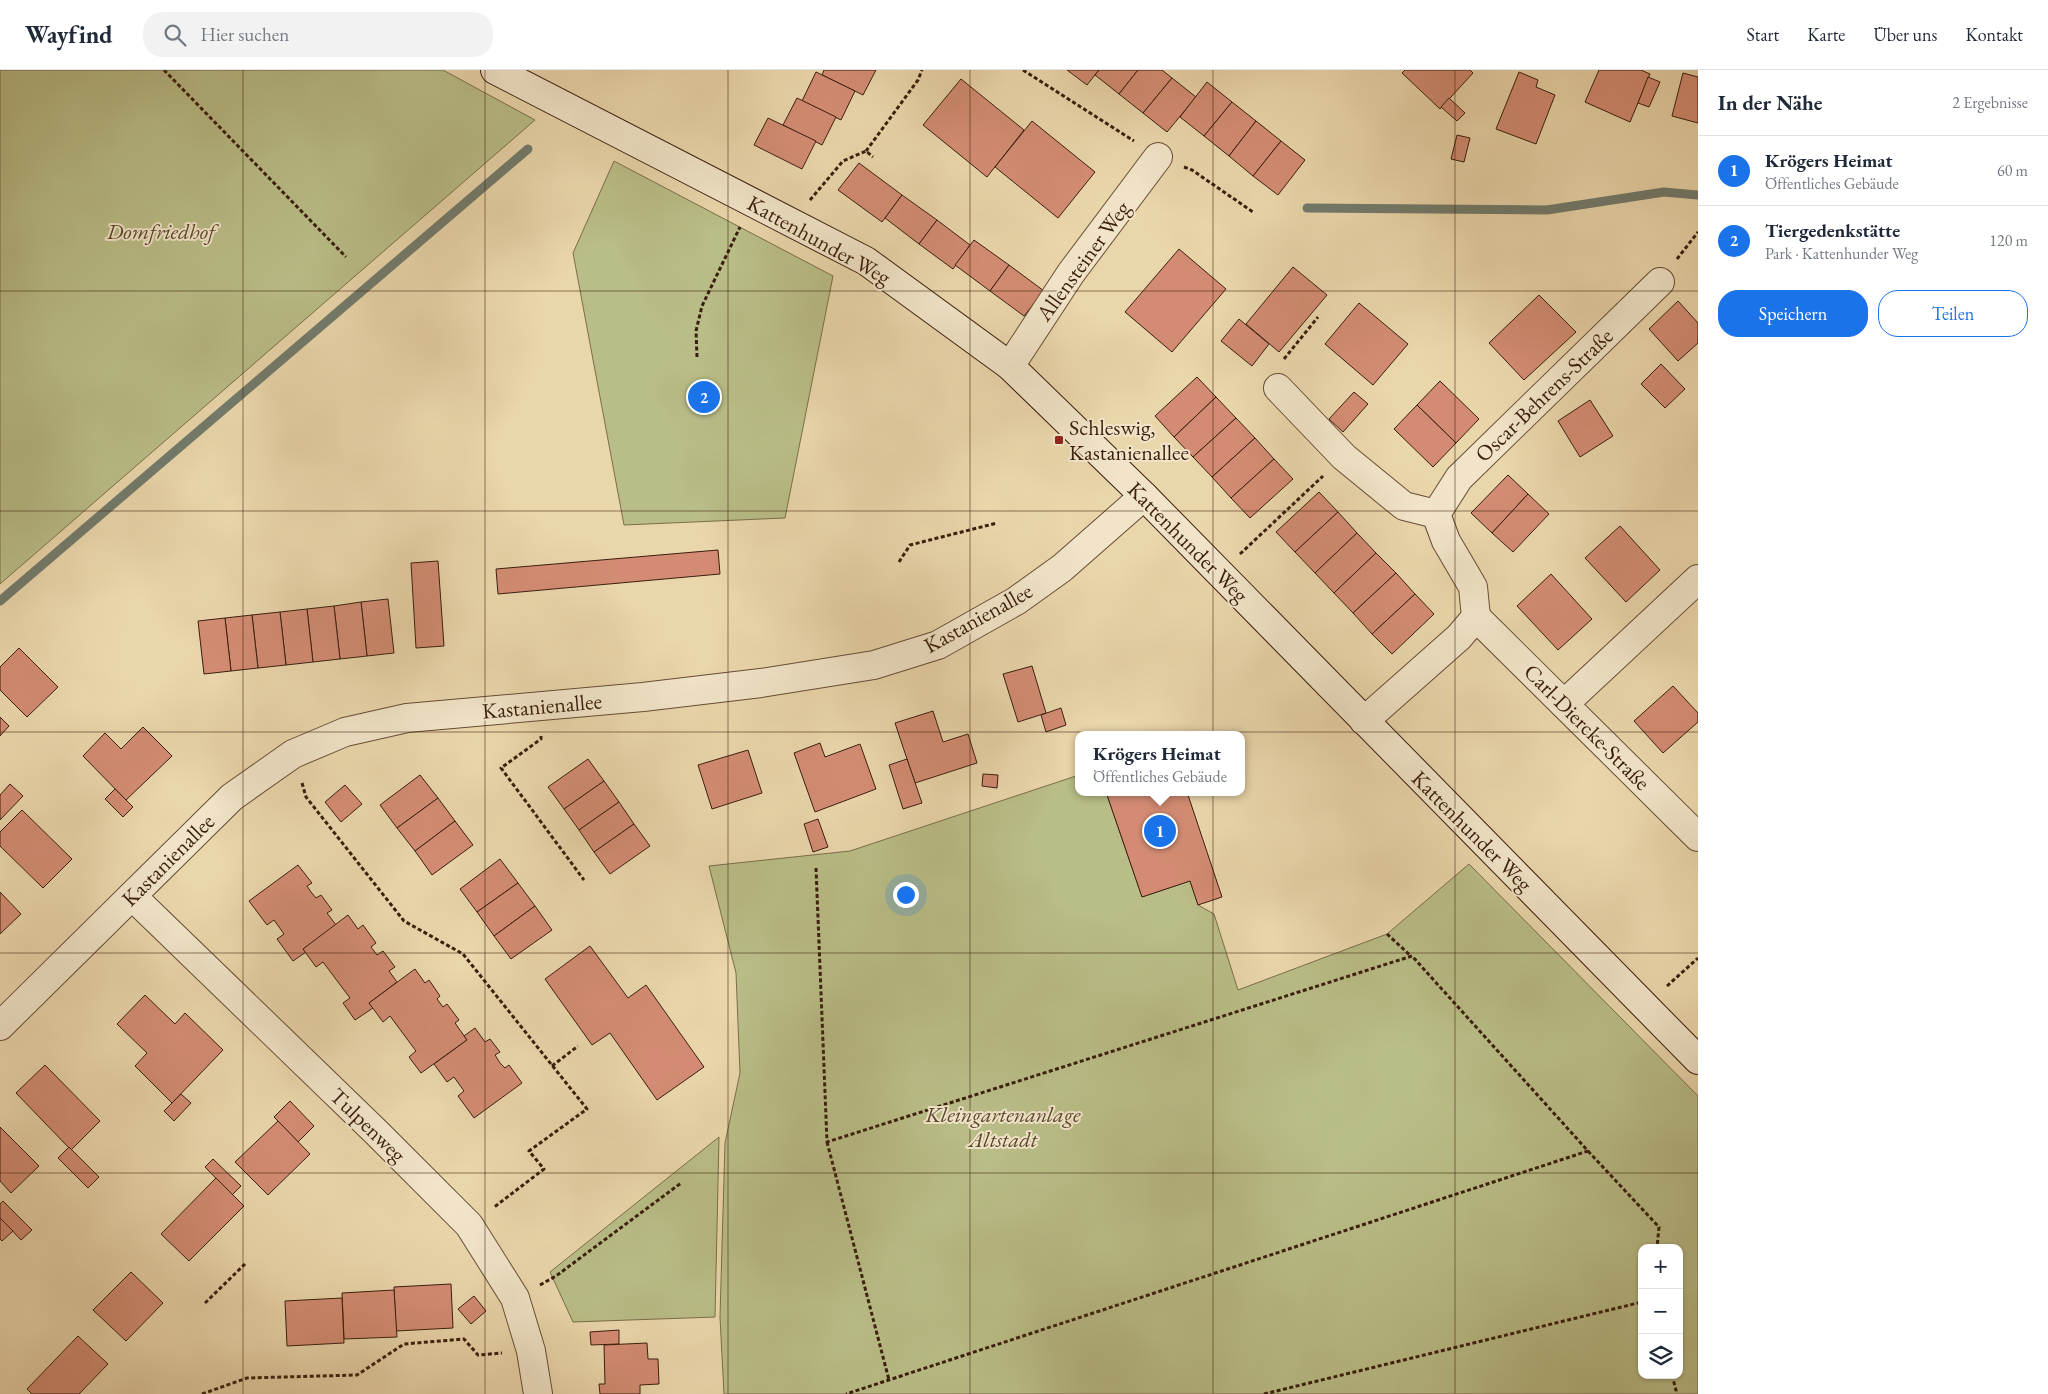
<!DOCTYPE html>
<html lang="de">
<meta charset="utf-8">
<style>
:root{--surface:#fff;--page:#f2f2f3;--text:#1f2937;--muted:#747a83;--line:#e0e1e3;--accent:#1a73e8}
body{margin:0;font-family:"EB Garamond",serif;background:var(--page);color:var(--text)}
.controls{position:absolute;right:15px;bottom:15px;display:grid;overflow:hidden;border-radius:10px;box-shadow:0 1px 4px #0004}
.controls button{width:45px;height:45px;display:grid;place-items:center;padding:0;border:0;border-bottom:1px solid var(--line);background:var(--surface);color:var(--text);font:25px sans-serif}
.you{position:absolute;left:905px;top:824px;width:18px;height:18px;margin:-12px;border:4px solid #fff;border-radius:50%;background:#1a73e8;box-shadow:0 0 0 8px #1a73e833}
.badge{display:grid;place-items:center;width:32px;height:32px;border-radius:50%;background:var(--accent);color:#fff;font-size:16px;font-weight:700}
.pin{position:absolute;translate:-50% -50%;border:2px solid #fff;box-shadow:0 1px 5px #0006}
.popup{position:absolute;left:1075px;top:661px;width:170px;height:65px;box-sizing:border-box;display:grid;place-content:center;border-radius:10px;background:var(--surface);filter:drop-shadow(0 1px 4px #0005);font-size:16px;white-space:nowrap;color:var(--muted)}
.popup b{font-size:19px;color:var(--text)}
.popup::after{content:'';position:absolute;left:50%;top:100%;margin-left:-10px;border:10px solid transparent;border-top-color:var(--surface)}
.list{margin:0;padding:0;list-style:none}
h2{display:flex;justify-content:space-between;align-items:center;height:65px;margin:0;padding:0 20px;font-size:21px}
h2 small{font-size:16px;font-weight:400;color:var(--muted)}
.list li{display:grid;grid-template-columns:32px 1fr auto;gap:15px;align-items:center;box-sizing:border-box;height:70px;padding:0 20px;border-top:1px solid var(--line)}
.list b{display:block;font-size:19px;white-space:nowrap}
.list p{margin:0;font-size:16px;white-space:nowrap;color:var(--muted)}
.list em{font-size:16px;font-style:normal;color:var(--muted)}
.actions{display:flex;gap:10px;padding:15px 20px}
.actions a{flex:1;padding:11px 0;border:1px solid var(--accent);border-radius:20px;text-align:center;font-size:18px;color:var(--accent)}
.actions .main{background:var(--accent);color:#fff}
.icon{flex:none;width:28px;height:28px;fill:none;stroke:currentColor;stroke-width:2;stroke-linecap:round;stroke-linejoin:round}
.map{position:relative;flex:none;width:1698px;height:1324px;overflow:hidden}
header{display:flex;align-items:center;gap:30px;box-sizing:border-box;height:70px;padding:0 25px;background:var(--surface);border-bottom:1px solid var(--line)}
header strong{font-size:24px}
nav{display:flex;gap:28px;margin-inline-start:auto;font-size:18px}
.search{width:350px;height:45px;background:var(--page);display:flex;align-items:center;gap:12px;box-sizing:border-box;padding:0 18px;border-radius:20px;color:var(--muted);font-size:19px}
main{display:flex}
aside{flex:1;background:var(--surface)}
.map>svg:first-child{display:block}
.green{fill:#b9bd87;stroke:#7a6e4a;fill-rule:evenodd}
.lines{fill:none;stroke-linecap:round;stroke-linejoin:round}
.stream{stroke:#727b6c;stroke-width:9}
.building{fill:#d38c73;stroke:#3a1e0d}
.street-casing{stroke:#664c34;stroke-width:30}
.secondary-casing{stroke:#3a1e0d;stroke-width:30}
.path{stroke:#3a1e0d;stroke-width:3;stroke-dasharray:4 2.5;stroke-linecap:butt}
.street{stroke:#f1e4c8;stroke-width:28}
.secondary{stroke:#f1e4c8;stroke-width:28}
.grid{fill:none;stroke:#3a1e0d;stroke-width:1;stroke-opacity:0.55}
.poi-dot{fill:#8f2418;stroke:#f1e4c8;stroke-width:2}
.labels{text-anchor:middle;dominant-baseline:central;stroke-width:4;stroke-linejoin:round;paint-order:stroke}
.park-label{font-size:22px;font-style:italic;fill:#5a462c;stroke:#f1e4c8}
.street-label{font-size:22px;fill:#3a1e0d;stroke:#f1e4c8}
.poi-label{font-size:22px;fill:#3a1e0d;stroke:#f1e4c8;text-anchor:start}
</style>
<header>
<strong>Wayfind</strong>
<div class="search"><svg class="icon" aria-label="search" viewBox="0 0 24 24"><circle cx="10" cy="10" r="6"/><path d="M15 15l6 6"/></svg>Hier suchen</div>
<nav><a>Start</a><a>Karte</a><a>Über uns</a><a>Kontakt</a></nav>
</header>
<main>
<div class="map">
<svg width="1698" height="1324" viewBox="0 0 1698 1324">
<rect width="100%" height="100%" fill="#ead6ab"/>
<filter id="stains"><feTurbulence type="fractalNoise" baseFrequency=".004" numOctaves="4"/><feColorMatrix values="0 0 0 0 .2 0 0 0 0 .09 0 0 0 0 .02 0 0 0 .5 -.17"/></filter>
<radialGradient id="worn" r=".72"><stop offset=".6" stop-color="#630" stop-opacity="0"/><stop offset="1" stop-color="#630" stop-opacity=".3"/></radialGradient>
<g class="green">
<polygon points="0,0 443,0 535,50 0,514"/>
<polygon points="614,91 833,206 785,448 624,455 573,183"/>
<path d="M 1079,705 L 1079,722 L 1106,722 L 1142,827 L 1190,811 L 1198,835 L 1214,844 L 1238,920 L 1387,864 L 1469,794 L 1698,1026 L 1698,1324 L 724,1324 L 720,1247 L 725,1073 L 740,1003 L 736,903 L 709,796 L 850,781 ZM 1642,1178 L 1679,1178 L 1679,1305 L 1642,1305 Z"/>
<polygon points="719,1067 715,1247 573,1252 550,1202"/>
</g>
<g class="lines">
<g class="stream">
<polyline points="1307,138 1547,140 1664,122 1698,125"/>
<polyline points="0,531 528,79"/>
</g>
</g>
<g class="building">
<polygon points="824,0 876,0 863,25 822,5"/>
<polygon points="1067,0 1099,0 1087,15"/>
<polygon points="1099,0 1138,0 1119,24 1095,5"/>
<polygon points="1138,0 1162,0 1172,8 1143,43 1119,24"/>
<polygon points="1405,0 1470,0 1473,3 1440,39 1402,3"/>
<polygon points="1599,0 1641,0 1650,4 1630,52 1585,32"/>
<polygon points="816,2 855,21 841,50 802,31"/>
<polygon points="1519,2 1538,10 1536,17 1555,25 1536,74 1496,59"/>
<polygon points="1683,3 1698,7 1698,53 1672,46"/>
<polygon points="1648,7 1660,12 1649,37 1638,33"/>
<polygon points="1172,8 1196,27 1167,62 1143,43"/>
<polygon points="961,9 1024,60 987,107 923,55"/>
<polygon points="1207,12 1232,32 1204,66 1180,47"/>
<polygon points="797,28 836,47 822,75 783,55"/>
<polygon points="1449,28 1465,43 1457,51 1441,37"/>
<polygon points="1232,32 1256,51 1229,86 1204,66"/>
<polygon points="768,48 816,71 802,99 754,75"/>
<polygon points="1032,51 1095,102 1058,148 995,97"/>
<polygon points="1256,51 1281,71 1253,106 1229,86"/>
<polygon points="1457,65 1470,68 1464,92 1451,89"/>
<polygon points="1281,71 1305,90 1278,125 1253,106"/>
<polygon points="859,93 902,125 882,152 838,120"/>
<polygon points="902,125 937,150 919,174 885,148"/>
<polygon points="937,150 970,175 953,199 919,174"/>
<polygon points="974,170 1009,195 990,221 955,195"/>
<polygon points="1179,179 1226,219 1172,282 1125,242"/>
<polygon points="1009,195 1044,221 1024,246 990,221"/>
<polygon points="1293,197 1327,225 1279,282 1246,254"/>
<polygon points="1539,225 1576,262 1524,310 1489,273"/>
<polygon points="1678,231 1698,253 1698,273 1678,291 1649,259"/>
<polygon points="1359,233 1408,274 1373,315 1325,274"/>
<polygon points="1239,249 1269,274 1252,296 1221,271"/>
<polygon points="1661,294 1685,319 1665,338 1641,314"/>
<polygon points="1197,307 1216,327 1174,367 1155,346"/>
<polygon points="1440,311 1479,349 1456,373 1417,335"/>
<polygon points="1354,322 1368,334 1343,362 1329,349"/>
<polygon points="1216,327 1236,348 1193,387 1174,367"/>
<polygon points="1590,330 1613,366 1580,387 1558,351"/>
<polygon points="1417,335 1456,373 1433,397 1394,359"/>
<polygon points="1236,348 1255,368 1212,407 1193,387"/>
<polygon points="1255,368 1274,389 1231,428 1212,407"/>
<polygon points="1274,389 1293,409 1250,448 1231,428"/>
<polygon points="1508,405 1528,424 1492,463 1471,443"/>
<polygon points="1319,422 1338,442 1295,482 1276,462"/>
<polygon points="1528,424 1549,444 1513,482 1492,463"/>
<polygon points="1338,442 1357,463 1315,503 1295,482"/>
<polygon points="1620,456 1660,500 1626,532 1585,488"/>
<polygon points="1357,463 1376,483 1334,523 1315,503"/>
<polygon points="718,480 720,504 498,524 496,499"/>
<polygon points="1376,483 1396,503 1353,543 1334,523"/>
<polygon points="438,491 444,576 416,578 411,493"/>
<polygon points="1396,503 1415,524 1372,564 1353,543"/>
<polygon points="1551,504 1592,549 1558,580 1517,536"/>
<polygon points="1415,524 1434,544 1392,584 1372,564"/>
<polygon points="388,529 394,583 367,586 361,532"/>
<polygon points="361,532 367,586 340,589 334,536"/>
<polygon points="334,536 340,589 313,592 307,539"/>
<polygon points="307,539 313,592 286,595 280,542"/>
<polygon points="280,542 286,595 258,598 252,545"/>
<polygon points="252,545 258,598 231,601 225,548"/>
<polygon points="225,548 231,601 204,604 198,551"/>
<polygon points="19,578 58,617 27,647 0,620 0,597"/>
<polygon points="1032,596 1046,643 1018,652 1003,604"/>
<polygon points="1673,616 1698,643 1698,652 1663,683 1634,651"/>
<polygon points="1061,638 1066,655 1046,662 1041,645"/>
<polygon points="933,641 943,672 968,664 977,693 915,713 895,653"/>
<polygon points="0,647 9,656 0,666"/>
<polygon points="143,657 172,686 126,730 83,686 105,663 121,679"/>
<polygon points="820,673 825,687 860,674 876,719 815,742 794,683"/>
<polygon points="748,680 762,723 712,739 698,695"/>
<polygon points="588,689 604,711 564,739 548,717"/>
<polygon points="907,689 922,733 903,739 889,695"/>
<polygon points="983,704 998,705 997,718 982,716"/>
<polygon points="420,705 438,728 397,758 380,735"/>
<polygon points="604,711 619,732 579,760 564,739"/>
<polygon points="10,714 23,726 0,750 0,725"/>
<polygon points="345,715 362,734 341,752 325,732"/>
<polygon points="115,719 133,737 123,747 105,729"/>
<polygon points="1106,722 1187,722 1222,827 1198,835 1190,811 1142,827"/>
<polygon points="438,728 455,751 415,781 397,758"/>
<polygon points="619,732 634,754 594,782 579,760"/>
<polygon points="22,740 72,789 43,818 0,776 0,762"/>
<polygon points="818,749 828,777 813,782 804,754"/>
<polygon points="455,751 473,775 432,805 415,781"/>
<polygon points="634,754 650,776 610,804 594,782"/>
<polygon points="500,789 518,813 477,842 460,819"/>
<polygon points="298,795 312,813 307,816 311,822 316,828 321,825 332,840 327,843 336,855 303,879 306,882 293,891 277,869 284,864 274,850 267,855 249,831"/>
<polygon points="518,813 535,836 494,866 477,842"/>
<polygon points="0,822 21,844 0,864"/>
<polygon points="535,836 552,860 511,889 494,866"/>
<polygon points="348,845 358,859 363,855 376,873 371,877 377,885 383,881 395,897 389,901 397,912 369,933 373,938 355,950 343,933 350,928 323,892 316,897 303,879"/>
<polygon points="590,876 628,928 646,915 704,997 657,1030 610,963 592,975 545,909"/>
<polygon points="415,899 425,913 429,910 440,926 437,929 443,937 447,934 459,950 455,953 467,970 421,1003 409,987 416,981 390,946 383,952 369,933"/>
<polygon points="145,925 175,954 185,943 223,980 172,1033 135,996 147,983 117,954"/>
<polygon points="475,958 485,972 490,969 500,982 495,985 500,993 505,998 509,995 522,1013 474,1048 458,1026 464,1021 454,1007 447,1012 434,994 467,970 464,966"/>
<polygon points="45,995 100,1051 71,1080 16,1023"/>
<polygon points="181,1024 191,1033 174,1051 164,1041"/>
<polygon points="290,1031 314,1056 298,1072 274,1047"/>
<polygon points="278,1051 310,1084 268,1125 235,1092"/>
<polygon points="0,1057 39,1096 11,1123 0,1111"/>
<polygon points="69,1077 99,1107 88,1118 58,1088"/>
<polygon points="213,1089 241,1116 232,1125 205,1097"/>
<polygon points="216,1108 244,1136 189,1191 161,1164"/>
<polygon points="3,1131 32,1160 21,1170 0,1148 0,1134"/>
<polygon points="0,1148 13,1161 2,1171 0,1169"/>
<polygon points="131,1202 163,1233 126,1271 93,1240"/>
<polygon points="451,1214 453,1258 396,1261 394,1217"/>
<polygon points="394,1220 397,1267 344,1269 342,1223"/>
<polygon points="474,1226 486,1241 471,1254 458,1239"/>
<polygon points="342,1228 344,1273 287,1276 285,1231"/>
<polygon points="619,1260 619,1274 591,1275 590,1262"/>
<polygon points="78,1266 108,1294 79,1324 32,1324 27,1319"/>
<polygon points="647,1273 648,1289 658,1289 659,1314 640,1315 640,1324 600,1324 599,1314 605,1314 604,1275"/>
</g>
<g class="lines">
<defs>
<g id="street">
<polyline points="1010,296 1071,203 1158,87"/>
<polyline points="1278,318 1344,387 1404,436 1436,444"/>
<polyline points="1476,547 1698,767"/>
<polyline points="1564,634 1698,509"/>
<polyline points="1364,651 1459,567 1476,547 1473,517 1446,471 1436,444 1459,408 1660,212"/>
<polyline points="132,826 376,1062 469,1155 515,1228 531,1281 538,1324"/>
<polyline points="0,956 232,727 293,684 345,662 407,648 643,627 761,613 874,595 938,575 1016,531 1062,498 1144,426"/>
</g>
<polyline id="secondary" points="495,0 866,191 1010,296 1144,426 1698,990"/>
</defs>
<use href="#street" class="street-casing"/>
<use href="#secondary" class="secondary-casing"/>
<g class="path">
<polyline points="164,0 346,187"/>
<polyline points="1023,0 1134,71"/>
<polyline points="866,81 918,10 922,0"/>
<polyline points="1184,97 1192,100 1253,142"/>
<polyline points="810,130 843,91 866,81 873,87"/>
<polyline points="1677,189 1698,162"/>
<polyline points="697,287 696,261 702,236 740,157"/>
<polyline points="1284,289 1318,247"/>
<polyline points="1240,484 1323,406"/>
<polyline points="899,492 910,475 997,453"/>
<polyline points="541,666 541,669 501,698 584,810"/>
<polyline points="302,713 306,727 404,851 463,884 587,1039 529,1081 544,1099 493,1138"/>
<polyline points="816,798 827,1072 1412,886 1588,1081 846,1324"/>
<polyline points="1387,864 1411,886"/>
<polyline points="1667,916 1698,888"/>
<polyline points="552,996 578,976"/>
<polyline points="827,1072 889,1310"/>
<polyline points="1588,1081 1659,1157 1657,1178"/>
<polyline points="540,1215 556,1206 681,1113"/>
<polyline points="205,1233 245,1194"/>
<polyline points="1672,1305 1677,1324"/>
<polyline points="202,1324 247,1308 357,1305 404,1274 464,1269 478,1285 502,1283"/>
<polyline points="1264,1324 1642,1232"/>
</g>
<use href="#street" class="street"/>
<use href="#secondary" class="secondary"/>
</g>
<path class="grid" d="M 243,0 L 243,1324M 485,0 L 485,1324M 728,0 L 728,1324M 970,0 L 970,1324M 1213,0 L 1213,1324M 1455,0 L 1455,1324M 0,221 L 1698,221M 0,441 L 1698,441M 0,662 L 1698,662M 0,883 L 1698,883M 0,1103 L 1698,1103"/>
<rect class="poi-dot" x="1054" y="365" width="10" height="10" rx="2.5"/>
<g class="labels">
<g class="park-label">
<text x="161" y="161">Domfriedhof</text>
<text x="1003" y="1044">Kleingartenanlage<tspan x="1003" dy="25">Altstadt</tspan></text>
</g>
<g class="street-label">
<text transform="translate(819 170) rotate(29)">Kattenhunder Weg</text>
<text transform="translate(1083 191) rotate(-54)">Allensteiner Weg</text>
<text transform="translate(1544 325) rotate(-44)">Oscar-Behrens-Straße</text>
<text transform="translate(1188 472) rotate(45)">Kattenhunder Weg</text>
<text transform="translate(978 548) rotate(-29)">Kastanienallee</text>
<text transform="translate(542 636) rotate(-5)">Kastanienallee</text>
<text transform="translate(1587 657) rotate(45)">Carl-Diercke-Straße</text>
<text transform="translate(1472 761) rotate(45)">Kattenhunder Weg</text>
<text transform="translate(168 790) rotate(-45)">Kastanienallee</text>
<text transform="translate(368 1055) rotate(44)">Tulpenweg</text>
</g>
<g class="poi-label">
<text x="1069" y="357">Schleswig,<tspan x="1069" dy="25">Kastanienallee</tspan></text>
</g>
</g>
<rect width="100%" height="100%" filter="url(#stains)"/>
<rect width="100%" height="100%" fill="url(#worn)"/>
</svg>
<div class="controls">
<button>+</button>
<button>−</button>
<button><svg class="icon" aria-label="layers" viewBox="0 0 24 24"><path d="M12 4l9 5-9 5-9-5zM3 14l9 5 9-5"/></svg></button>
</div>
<div class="you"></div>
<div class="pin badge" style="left:1160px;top:761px">1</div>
<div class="popup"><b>Krögers Heimat</b>Öffentliches Gebäude</div>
<div class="pin badge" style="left:704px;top:327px">2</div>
</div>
<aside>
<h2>In der Nähe<small>2 Ergebnisse</small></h2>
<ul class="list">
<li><span class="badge">1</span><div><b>Krögers Heimat</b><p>Öffentliches Gebäude</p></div><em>60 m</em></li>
<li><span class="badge">2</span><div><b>Tiergedenkstätte</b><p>Park · Kattenhunder Weg</p></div><em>120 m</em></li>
</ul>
<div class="actions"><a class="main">Speichern</a><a>Teilen</a></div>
</aside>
</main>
